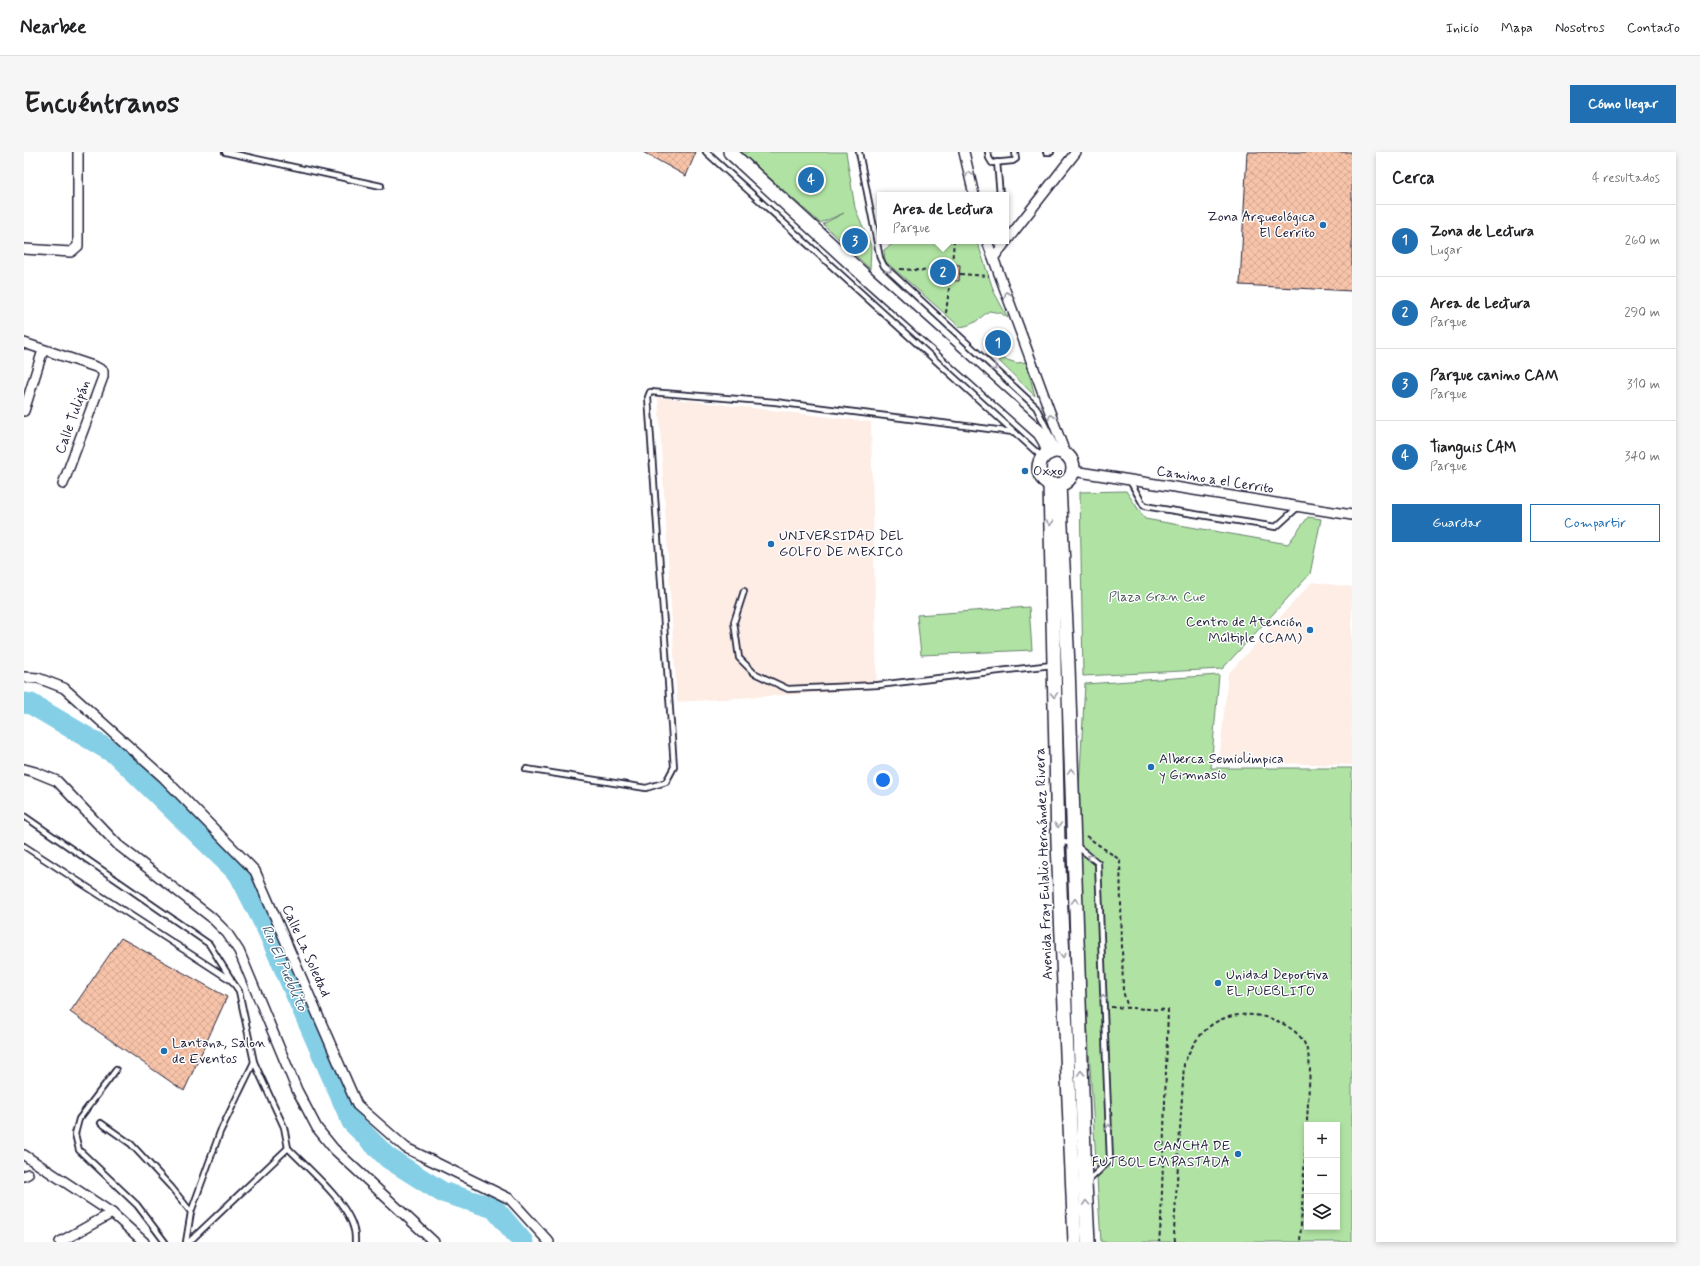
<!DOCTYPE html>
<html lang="es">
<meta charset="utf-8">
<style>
:root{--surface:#fff;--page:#f6f6f6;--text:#202124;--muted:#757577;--line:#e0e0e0;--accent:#1f6fb2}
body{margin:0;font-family:Mynerve,sans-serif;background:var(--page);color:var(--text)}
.controls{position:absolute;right:12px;bottom:12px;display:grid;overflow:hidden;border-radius:0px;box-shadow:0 2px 6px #0003}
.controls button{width:36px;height:36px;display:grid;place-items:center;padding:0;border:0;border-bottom:1px solid var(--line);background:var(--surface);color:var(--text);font:20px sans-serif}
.you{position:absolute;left:859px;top:628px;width:14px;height:14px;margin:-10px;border:3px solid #fff;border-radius:50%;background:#1a73e8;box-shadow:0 0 0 6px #1a73e833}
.badge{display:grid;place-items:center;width:26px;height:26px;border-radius:50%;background:var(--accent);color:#fff;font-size:13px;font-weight:700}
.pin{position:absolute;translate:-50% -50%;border:2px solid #fff;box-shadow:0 1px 4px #0006}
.popup{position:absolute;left:853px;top:40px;width:132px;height:52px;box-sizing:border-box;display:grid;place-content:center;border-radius:0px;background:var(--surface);filter:drop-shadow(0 1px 3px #0005);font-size:13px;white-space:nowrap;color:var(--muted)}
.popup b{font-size:15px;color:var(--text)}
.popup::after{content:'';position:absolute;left:50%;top:100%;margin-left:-8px;border:8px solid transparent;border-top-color:var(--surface)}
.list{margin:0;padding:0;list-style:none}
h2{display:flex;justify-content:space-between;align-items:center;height:52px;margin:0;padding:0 16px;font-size:17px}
h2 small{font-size:13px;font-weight:400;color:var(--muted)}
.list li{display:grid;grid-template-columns:26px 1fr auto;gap:12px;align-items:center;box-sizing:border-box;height:72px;padding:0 16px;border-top:1px solid var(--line)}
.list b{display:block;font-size:15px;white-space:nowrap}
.list p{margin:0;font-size:13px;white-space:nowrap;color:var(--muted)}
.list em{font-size:13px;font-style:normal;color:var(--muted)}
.actions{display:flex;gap:8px;padding:12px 16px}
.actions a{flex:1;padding:9px 0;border:1px solid var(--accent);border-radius:0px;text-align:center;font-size:14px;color:var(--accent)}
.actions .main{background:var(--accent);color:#fff}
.icon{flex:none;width:22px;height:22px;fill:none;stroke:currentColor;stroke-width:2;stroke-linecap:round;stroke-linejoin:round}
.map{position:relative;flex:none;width:1328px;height:1090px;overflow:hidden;border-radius:0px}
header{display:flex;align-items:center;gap:24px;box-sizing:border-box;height:56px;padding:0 20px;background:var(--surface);border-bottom:1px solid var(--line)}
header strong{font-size:19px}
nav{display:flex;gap:22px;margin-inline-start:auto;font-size:14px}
.intro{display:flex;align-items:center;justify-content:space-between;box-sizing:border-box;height:96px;padding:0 24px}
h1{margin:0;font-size:28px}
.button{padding:10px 18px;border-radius:0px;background:var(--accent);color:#fff;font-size:14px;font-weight:700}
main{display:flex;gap:24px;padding:0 24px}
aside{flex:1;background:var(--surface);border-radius:0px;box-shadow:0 2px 6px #0003}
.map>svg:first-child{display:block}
.built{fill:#fdede5}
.green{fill:#b0e3a3;stroke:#69826f;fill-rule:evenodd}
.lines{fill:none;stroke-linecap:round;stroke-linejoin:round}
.river{stroke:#85cfe6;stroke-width:21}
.building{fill:url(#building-cross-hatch);stroke:#22223b}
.lane-casing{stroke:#22223b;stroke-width:8}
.street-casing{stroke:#22223b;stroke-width:12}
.secondary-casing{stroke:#22223b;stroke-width:16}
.path{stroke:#22223b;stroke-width:2;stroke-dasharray:4 3;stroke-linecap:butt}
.lane{stroke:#fff;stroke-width:4.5}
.street{stroke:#fff;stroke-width:9}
.secondary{stroke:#fff;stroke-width:13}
.oneway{stroke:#9c9ca7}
.poi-dot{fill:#1f6fb2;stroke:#fff;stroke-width:1.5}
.labels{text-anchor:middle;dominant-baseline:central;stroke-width:3;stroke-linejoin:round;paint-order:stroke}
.poi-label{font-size:14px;fill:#22223b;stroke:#fff;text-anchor:start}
.street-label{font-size:14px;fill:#22223b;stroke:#fff}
.park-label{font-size:14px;fill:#4d5c5a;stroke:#fff}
.water-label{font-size:15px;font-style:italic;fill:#455f77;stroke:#fff}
</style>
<header>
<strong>Nearbee</strong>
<nav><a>Inicio</a><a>Mapa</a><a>Nosotros</a><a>Contacto</a></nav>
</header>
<div class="intro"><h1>Encuéntranos</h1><a class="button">Cómo llegar</a></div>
<main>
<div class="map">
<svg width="1328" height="1090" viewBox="0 0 1328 1090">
<defs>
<pattern id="building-cross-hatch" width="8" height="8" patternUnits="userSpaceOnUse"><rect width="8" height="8" fill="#f8c4a9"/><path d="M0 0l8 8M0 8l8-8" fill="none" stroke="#d4a892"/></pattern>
</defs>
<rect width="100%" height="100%" fill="#fff"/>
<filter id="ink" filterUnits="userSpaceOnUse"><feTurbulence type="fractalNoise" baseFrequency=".025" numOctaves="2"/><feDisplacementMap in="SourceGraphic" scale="8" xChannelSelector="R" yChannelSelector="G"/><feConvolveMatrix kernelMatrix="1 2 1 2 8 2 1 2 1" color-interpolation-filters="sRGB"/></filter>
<g filter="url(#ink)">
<g class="built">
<polygon points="634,245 847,270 853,537 653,550"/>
<polygon points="1288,430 1328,435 1328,613 1195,610 1204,522"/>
</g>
<g class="green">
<polygon points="717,0 822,0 831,56 847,94 846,117 799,72 820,61 796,71"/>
<path d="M 873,89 L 951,89 L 955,95 L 970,140 L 984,166 L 977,161 L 965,159 C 954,167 951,173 936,175 L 861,109 L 860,98 Z"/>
<polygon points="980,207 993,211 1002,210 1011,244 975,209"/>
<polygon points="1102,339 1121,367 1264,392 1284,365 1297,367 1286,422 1198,517 1059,524 1056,340"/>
<polygon points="1005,455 1008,498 897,503 893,463"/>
<path d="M 1195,523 L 1187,616 L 1328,616 L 1328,1090 L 1077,1090 L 1052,689 L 1061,532 ZM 1283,973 L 1313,973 L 1313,1075 L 1283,1075 Z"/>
</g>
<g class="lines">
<polyline class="river" points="0,551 7,552 93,603 215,722 243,777 328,970 364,1006 418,1040 470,1056 499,1090"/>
</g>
<g class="building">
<polygon points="619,0 672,0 662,24"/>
<polygon points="1223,0 1328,0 1328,139 1216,133"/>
<polygon points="921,112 936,113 935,129 919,128"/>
<polygon points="97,786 203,845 160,939 46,860"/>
</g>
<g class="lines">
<defs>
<g id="lane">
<polyline points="201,0 357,34"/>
<polyline points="682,0 1019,306"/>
<polyline points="835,0 856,106 860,114 1012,255 1034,299"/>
<polyline points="964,0 965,6 968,11 989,9 992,7 991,0"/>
<polyline points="1022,0 1027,0"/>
<polyline points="973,10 976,43"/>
<polyline points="1106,329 1120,354 1252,375 1274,355"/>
<polyline points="720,439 710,470 715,506 730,521 764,537 854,533 1028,513"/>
<polyline points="502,617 622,636 642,630 650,615 624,245 626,240 751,250 989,280"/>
<polyline points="0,664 185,792 207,827"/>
<polyline points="1036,690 1049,691 1074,711 1086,1008 1064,1029"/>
<polyline points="0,694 208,829 215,839 230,910 260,975 264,996"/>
<polyline points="92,918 55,967 51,982 55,998 113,1053 141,1090"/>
<polyline points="77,971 107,992 147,1035 167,1060"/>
<polyline points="162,1090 167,1060 196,980 230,910"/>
<path d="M 165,1090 L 264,996 C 284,1017 324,1050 330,1078 C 331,1081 331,1086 331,1090"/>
</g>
<g id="street">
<polyline points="940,0 950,43"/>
<polyline points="963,89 1041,301"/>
<polyline points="0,97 47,100 54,94 54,0"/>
<polyline points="970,105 1052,0"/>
<polyline points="0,191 72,215 79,219 79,225 39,332"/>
<polyline points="0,259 19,198"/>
<polyline points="1049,319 1328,363"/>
<polyline points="0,525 14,526 40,536 140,626 231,719 333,953 382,996 486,1047 525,1090"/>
<polyline points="0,617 11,620 33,629 94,693 187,765 203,781 215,799 273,938 293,976 310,997 410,1090"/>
<polyline points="0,1003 88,1061 120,1090"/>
<polyline points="0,1024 4,1022"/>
<polyline points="36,1090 88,1061"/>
</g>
<g id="secondary">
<polyline points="706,0 843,126 1016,281 1021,289 1025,301"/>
<circle cx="1032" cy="316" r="17"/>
<polyline points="1026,332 1034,690 1051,1090"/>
<polyline points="1035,333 1044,514 1061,1031 1064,1090"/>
</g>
</defs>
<use href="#lane" class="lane-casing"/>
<use href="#street" class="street-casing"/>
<use href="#secondary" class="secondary-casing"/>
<g class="path">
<polyline points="928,112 930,89"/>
<polyline points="876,117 920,120"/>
<polyline points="936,122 965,124"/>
<polyline points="922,161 926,128"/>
<polyline points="1062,684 1096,708 1099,839 1104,856"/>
<polyline points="1087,855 1144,858 1137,1069 1135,1090"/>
<path d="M 1151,1090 L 1150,1079 L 1160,912 C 1167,895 1172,886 1186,874 C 1211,854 1258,862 1278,887 C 1284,896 1285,906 1286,917 L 1276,1090"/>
</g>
<use href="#lane" class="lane"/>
<use href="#street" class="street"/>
<use href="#secondary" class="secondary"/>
</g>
<defs><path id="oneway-chevron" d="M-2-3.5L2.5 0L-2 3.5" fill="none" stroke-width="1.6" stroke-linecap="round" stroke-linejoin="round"/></defs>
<g class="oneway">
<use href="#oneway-chevron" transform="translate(945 22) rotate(-103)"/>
<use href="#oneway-chevron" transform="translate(865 118) rotate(44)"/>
<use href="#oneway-chevron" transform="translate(983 142) rotate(-110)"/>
<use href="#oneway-chevron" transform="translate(970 216) rotate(43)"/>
<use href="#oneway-chevron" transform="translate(1027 265) rotate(-110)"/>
<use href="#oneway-chevron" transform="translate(1026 371) rotate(89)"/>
<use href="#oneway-chevron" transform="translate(1030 543) rotate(88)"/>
<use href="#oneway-chevron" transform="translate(1047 619) rotate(-92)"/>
<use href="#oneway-chevron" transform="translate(1034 673) rotate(88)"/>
<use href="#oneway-chevron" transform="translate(1066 705) rotate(-141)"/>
<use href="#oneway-chevron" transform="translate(1051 749) rotate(-92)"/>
<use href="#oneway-chevron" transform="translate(1039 803) rotate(88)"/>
<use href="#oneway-chevron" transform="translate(1079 845) rotate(-92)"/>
<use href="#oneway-chevron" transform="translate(1057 921) rotate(-92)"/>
<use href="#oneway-chevron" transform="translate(1085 975) rotate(-92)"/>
<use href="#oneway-chevron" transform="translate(1062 1051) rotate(-93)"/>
</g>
</g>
<g class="poi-dot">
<circle cx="1299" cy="73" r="4"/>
<circle cx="1001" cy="319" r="4"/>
<circle cx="747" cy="392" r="4"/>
<circle cx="1286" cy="478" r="4"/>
<circle cx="1127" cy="615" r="4"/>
<circle cx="1194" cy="831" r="4"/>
<circle cx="140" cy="899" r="4"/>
<circle cx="1214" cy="1002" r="4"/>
</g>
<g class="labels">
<g class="poi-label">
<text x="1291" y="65" text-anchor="end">Zona Arqueológica<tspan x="1291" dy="16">El Cerrito</tspan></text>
<text x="1009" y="319">Oxxo</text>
<text x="755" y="384">UNIVERSIDAD DEL<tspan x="755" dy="16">GOLFO DE MEXICO</tspan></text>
<text x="1278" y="470" text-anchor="end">Centro de Atención<tspan x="1278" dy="16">Múltiple (CAM)</tspan></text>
<text x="1135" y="607">Alberca Semiolimpica<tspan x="1135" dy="16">y Gimnasio</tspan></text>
<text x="1202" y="823">Unidad Deportiva<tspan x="1202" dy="16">EL PUEBLITO</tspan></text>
<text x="148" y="891">Lantana, Salon<tspan x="148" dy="16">de Eventos</tspan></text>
<text x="1206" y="994" text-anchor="end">CANCHA DE<tspan x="1206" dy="16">FUTBOL EMPASTADA</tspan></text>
</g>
<g class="street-label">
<text transform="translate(49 265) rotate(-70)">Calle Tulipán</text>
<text transform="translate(1191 328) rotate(9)">Camino a el Cerrito</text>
<text transform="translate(1020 712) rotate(-92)">Avenida Fray Eulalio Hernández Rivera</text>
<text transform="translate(282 799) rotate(66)">Calle La Soledad</text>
</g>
<g class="park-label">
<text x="1133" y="445">Plaza Gran Cue</text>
</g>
<g class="water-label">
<text transform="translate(260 816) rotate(66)">Rio El Pueblito</text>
</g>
</g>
</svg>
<div class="controls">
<button>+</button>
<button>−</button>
<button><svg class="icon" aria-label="layers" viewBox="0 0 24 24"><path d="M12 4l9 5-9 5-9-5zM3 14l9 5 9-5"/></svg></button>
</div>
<div class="you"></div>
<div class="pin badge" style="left:974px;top:191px">1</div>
<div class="pin badge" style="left:919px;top:120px">2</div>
<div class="popup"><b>Area de Lectura</b>Parque</div>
<div class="pin badge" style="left:831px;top:89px">3</div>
<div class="pin badge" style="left:787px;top:28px">4</div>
</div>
<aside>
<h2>Cerca<small>4 resultados</small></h2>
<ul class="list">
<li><span class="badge">1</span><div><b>Zona de Lectura</b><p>Lugar</p></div><em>260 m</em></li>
<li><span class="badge">2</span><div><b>Area de Lectura</b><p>Parque</p></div><em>290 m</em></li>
<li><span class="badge">3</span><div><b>Parque canino CAM</b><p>Parque</p></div><em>310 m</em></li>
<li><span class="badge">4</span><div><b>Tianguis CAM</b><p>Parque</p></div><em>340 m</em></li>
</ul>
<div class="actions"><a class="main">Guardar</a><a>Compartir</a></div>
</aside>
</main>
